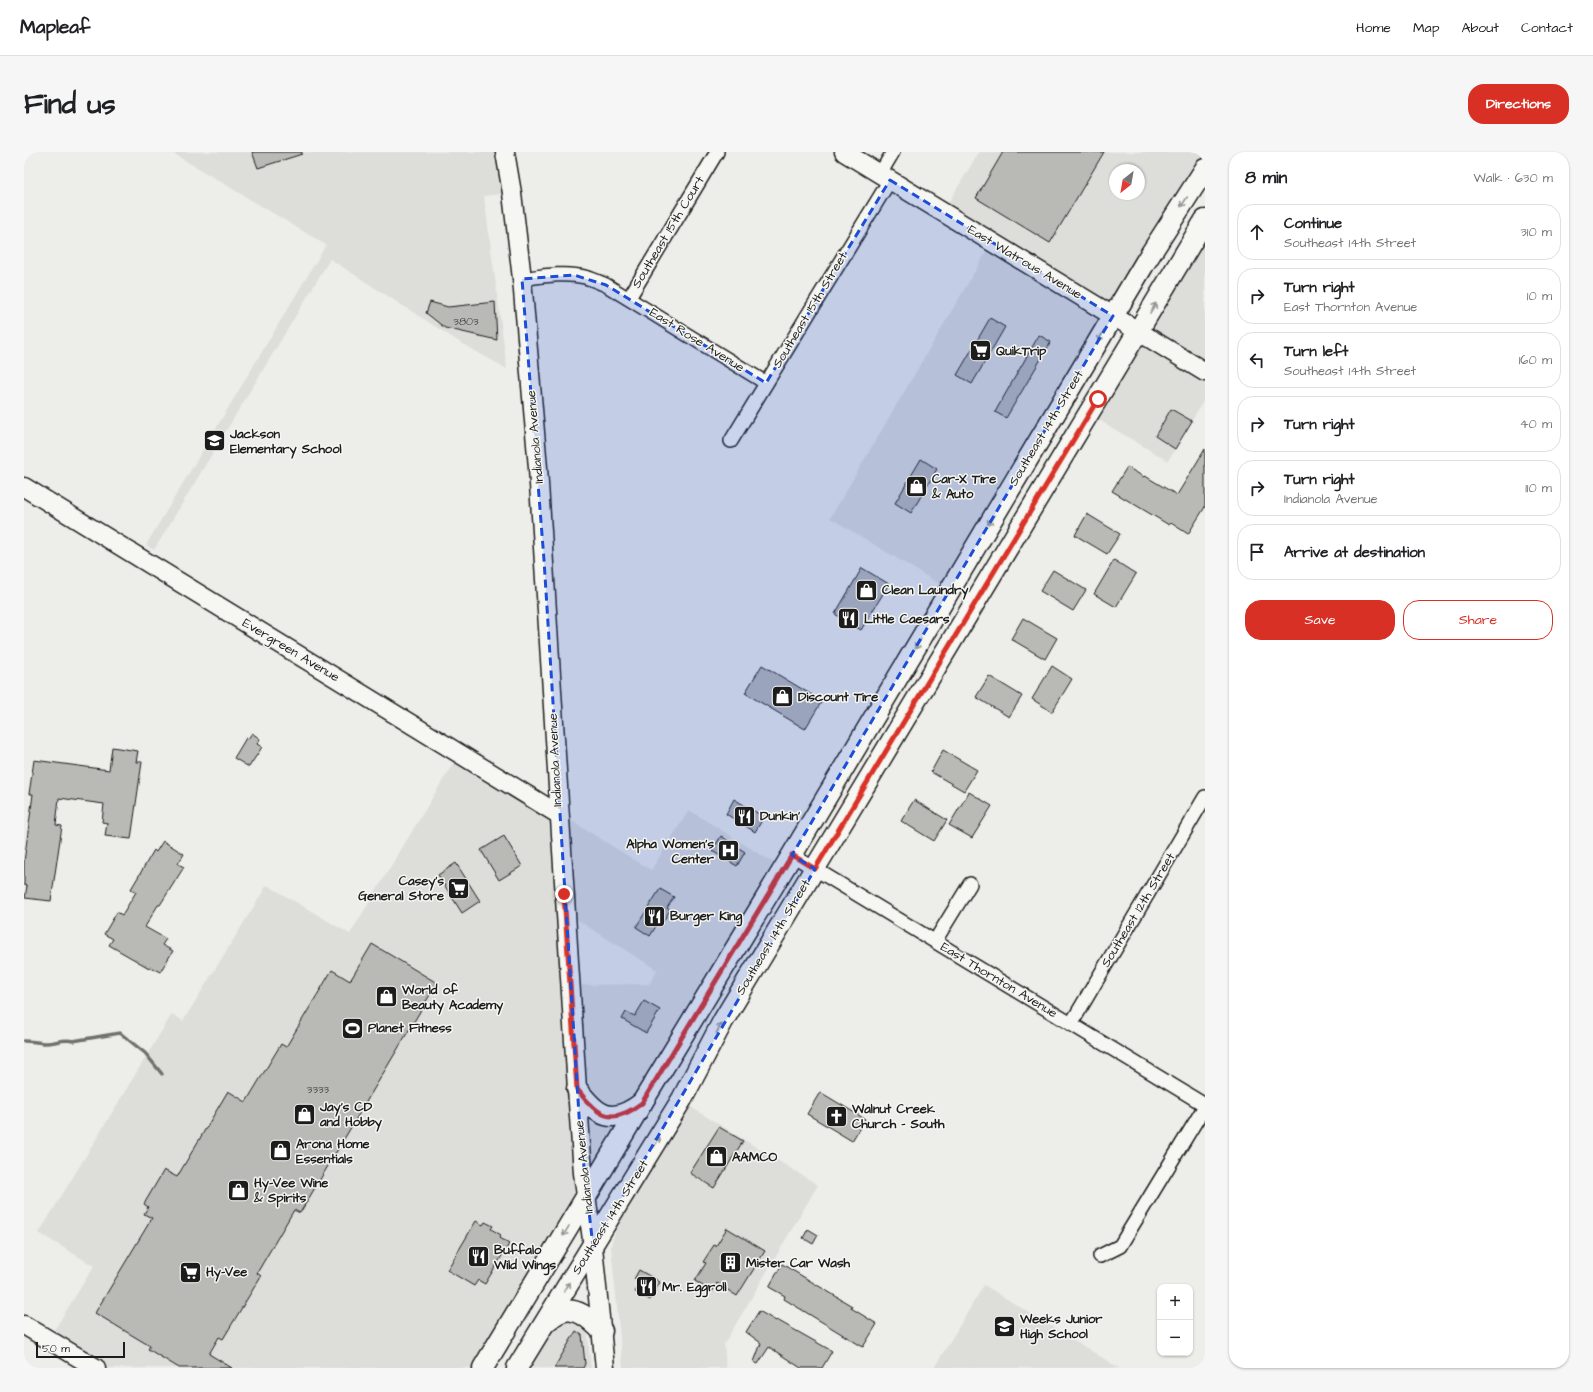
<!DOCTYPE html>
<meta charset="utf-8">
<style>
:root{--surface:#fff;--page:#f6f6f6;--text:#202124;--muted:#757577;--line:#e0e0e0;--accent:#d93025}
body{margin:0;font-family:"Architects Daughter",sans-serif;background:var(--page);color:var(--text)}
.controls{position:absolute;right:12px;bottom:12px;display:grid;overflow:hidden;border-radius:8px;box-shadow:0 1px 3px #0004}
.controls button{width:36px;height:36px;display:grid;place-items:center;padding:0;border:0;border-bottom:1px solid var(--line);background:var(--surface);color:var(--text);font:20px sans-serif}
.compass{position:absolute;left:1085px;top:12px;width:36px;height:36px;border-radius:50%;background:var(--surface);box-shadow:0 1px 3px #0004;rotate:211deg}
.scale{position:absolute;left:12px;bottom:10px;width:89px;box-sizing:border-box;padding-left:4px;border:2px solid #1c1c1c;border-top:0;font-size:11px;line-height:14px;white-space:nowrap;color:#1c1c1c;-webkit-text-stroke:3px #f6f6f2;paint-order:stroke}
.stop{position:absolute;width:12px;height:12px;margin:-9px;border:3px solid #d93025;border-radius:50%;background:#fff}
.stop.end{background:#d93025;border-color:#fff;box-shadow:0 1px 4px #0008}
.list{margin:0;padding:0;list-style:none}
h2{display:flex;justify-content:space-between;align-items:center;height:52px;margin:0;padding:0 16px;font-size:17px}
h2 small{font-size:13px;font-weight:400;color:var(--muted)}
.list li{display:grid;grid-template-columns:26px 1fr auto;gap:12px;align-items:center;box-sizing:border-box;height:56px;margin:0 8px 8px;padding:0 8px;border:1px solid var(--line);border-radius:16px}
.list b{display:block;font-size:15px;white-space:nowrap}
.list p{margin:0;font-size:13px;white-space:nowrap;color:var(--muted)}
.list em{font-size:13px;font-style:normal;color:var(--muted)}
.actions{display:flex;gap:8px;padding:12px 16px}
.actions a{flex:1;padding:9px 0;border:1px solid var(--accent);border-radius:16px;text-align:center;font-size:14px;color:var(--accent)}
.actions .main{background:var(--accent);color:#fff}
.icon{flex:none;width:22px;height:22px;fill:none;stroke:currentColor;stroke-width:2;stroke-linecap:round;stroke-linejoin:round}
.map{position:relative;flex:none;width:1181px;height:1216px;overflow:hidden;border-radius:16px}
header{display:flex;align-items:center;gap:24px;box-sizing:border-box;height:56px;padding:0 20px;background:var(--surface);border-bottom:1px solid var(--line)}
header strong{font-size:19px}
nav{display:flex;gap:22px;margin-inline-start:auto;font-size:14px}
.intro{display:flex;align-items:center;justify-content:space-between;box-sizing:border-box;height:96px;padding:0 24px}
h1{margin:0;font-size:28px}
.button{padding:10px 18px;border-radius:16px;background:var(--accent);color:#fff;font-size:14px;font-weight:700}
main{display:flex;gap:24px;padding:0 24px}
aside{flex:1;background:var(--surface);border-radius:16px;box-shadow:0 1px 3px #0004}
.map>svg:first-child{display:block}
.built{fill:#ddddda;fill-rule:evenodd}
.lines{fill:none;stroke-linecap:round;stroke-linejoin:round}
.stream{stroke:#6f6f6d;stroke-width:3.5}
.building{fill:#b9b9b6;stroke:#1c1c1c}
.street-casing{stroke:#1c1c1c;stroke-width:16}
.secondary-casing{stroke:#1c1c1c;stroke-width:21}
.primary-casing{stroke:#1c1c1c;stroke-width:23}
.street{stroke:#f6f6f2;stroke-width:13}
.secondary{stroke:#f6f6f2;stroke-width:18}
.primary{stroke:#f6f6f2;stroke-width:20}
.oneway{stroke:#949492}
.route{stroke:#d93025;stroke-width:5}
.marked{fill:#1d4ed8;fill-opacity:0.2;stroke:#1d4ed8;stroke-width:3;stroke-dasharray:8 5;stroke-linejoin:round}
.labels{text-anchor:middle;dominant-baseline:central;stroke-width:3;stroke-linejoin:round;paint-order:stroke}
.number-label{font-size:11px;fill:#434342}
.street-label{font-size:13px;fill:#1c1c1c;stroke:#f6f6f2}
.poi-label{font-size:13px;font-weight:bold;fill:#1c1c1c;stroke:#f6f6f2;text-anchor:start}
</style>
<header>
<strong>Mapleaf</strong>
<nav><a>Home</a><a>Map</a><a>About</a><a>Contact</a></nav>
</header>
<div class="intro"><h1>Find us</h1><a class="button">Directions</a></div>
<main>
<div class="map">
<svg width="1181" height="1216" viewBox="0 0 1181 1216">
<rect width="100%" height="100%" fill="#edede9"/>
<filter id="ink" filterUnits="userSpaceOnUse"><feTurbulence type="fractalNoise" baseFrequency=".025" numOctaves="2"/><feDisplacementMap in="SourceGraphic" scale="8" xChannelSelector="R" yChannelSelector="G"/><feConvolveMatrix kernelMatrix="1 2 1 2 8 2 1 2 1" color-interpolation-filters="sRGB"/></filter>
<g filter="url(#ink)">
<g class="built">
<polygon points="147,0 481,0 488,41 460,44 483,217 437,191 306,107 130,398 122,393 302,93"/>
<path d="M 955,0 L 1181,0 L 1181,17 L 925,438 L 806,366 L 968,90 L 919,60 ZM 1091,18 L 1115,18 L 1115,42 L 1091,42 Z"/>
<polygon points="1181,68 1181,246 1144,309 1065,262"/>
<path d="M 436,600 L 627,718 L 665,658 L 760,717 L 457,1216 L 72,1216 L 24,1188 L 70,1114 L 15,1081 L 148,862 L 159,869 L 243,733 L 326,782 ZM 542,761 L 633,818 L 625,832 L 546,833 Z"/>
<polygon points="665,954 794,1033 700,1192 702,1216 599,1216 587,1094 589,1086 594,1073"/>
<polygon points="960,1133 1095,1216 910,1216"/>
<polygon points="547,1165 563,1177 567,1216 505,1216 531,1173"/>
</g>
<g class="lines">
<path class="stream" d="M 0,889 C 7,889 13,890 20,891 C 29,892 39,886 49,889 L 96,881 L 121,901 L 138,922"/>
</g>
<g class="building">
<polygon points="228,0 278,0 278,2 234,16"/>
<polygon points="979,0 1080,0 1026,91 952,46"/>
<polygon points="406,150 424,155 471,150 473,188 421,176 402,161"/>
<polygon points="966,166 981,175 948,232 933,223"/>
<polygon points="1015,183 1027,190 982,266 971,260"/>
<polygon points="1147,257 1168,269 1151,297 1131,284"/>
<polygon points="1181,297 1181,355 1164,382 1147,371 1145,373 1088,339 1103,315 1120,325 1121,324 1153,343"/>
<polygon points="897,307 913,317 887,361 871,351"/>
<polygon points="1063,362 1096,382 1083,402 1051,383"/>
<polygon points="1090,408 1112,422 1092,455 1070,442"/>
<polygon points="838,416 865,432 837,478 811,462"/>
<polygon points="1029,418 1062,438 1049,459 1016,439"/>
<polygon points="999,466 1033,486 1021,507 987,487"/>
<polygon points="738,513 798,549 781,577 721,541"/>
<polygon points="1028,514 1048,527 1028,560 1008,547"/>
<polygon points="965,524 998,544 985,565 952,545"/>
<polygon points="228,581 236,587 233,592 238,595 225,615 210,606 222,586 224,587"/>
<polygon points="88,595 114,599 112,610 118,610 107,687 81,684 83,671 78,670 80,652 35,646 32,673 38,674 27,749 1,746 3,734 0,733 0,710 9,642 5,642 10,608 85,618"/>
<polygon points="919,598 953,618 940,639 907,620"/>
<polygon points="945,640 968,654 948,686 925,673"/>
<polygon points="710,647 740,665 731,680 702,662"/>
<polygon points="890,648 923,668 910,689 877,669"/>
<polygon points="480,684 498,714 475,728 457,698"/>
<polygon points="697,684 721,700 713,714 688,699"/>
<polygon points="139,689 160,702 154,712 160,715 136,753 134,753 121,775 142,787 138,793 149,799 136,820 126,815 125,816 85,793 89,787 80,782 93,760 98,763 112,740 107,737 130,698 132,700"/>
<polygon points="432,711 456,749 438,761 414,723"/>
<polygon points="636,737 650,745 643,756 646,758 637,773 634,771 626,784 612,775"/>
<polygon points="348,792 413,831 276,1061 270,1058 233,1121 237,1124 199,1187 195,1185 185,1202 208,1216 155,1216 124,1197 126,1194 71,1161 128,1066 120,1062 124,1055 120,1052 140,1018 153,1025 204,939 222,950 257,892 262,895 308,818 326,829"/>
<polygon points="620,849 636,858 622,881 598,867 602,860 611,864"/>
<polygon points="796,940 841,967 828,989 783,962"/>
<polygon points="695,975 719,989 690,1036 666,1021"/>
<polygon points="452,1069 459,1073 461,1070 469,1074 467,1077 477,1083 475,1086 485,1092 461,1132 454,1128 450,1134 423,1118"/>
<polygon points="703,1076 741,1099 713,1144 693,1131 688,1140 671,1129 682,1111 679,1110 690,1093 692,1094"/>
<polygon points="784,1077 794,1083 789,1092 779,1086"/>
<polygon points="758,1112 828,1154 827,1156 853,1172 839,1195 760,1147 761,1144 745,1135"/>
<polygon points="615,1118 636,1130 626,1148 611,1140 616,1131 610,1127"/>
<polygon points="735,1159 752,1169 753,1168 808,1199 798,1216 777,1216 745,1195 734,1212 730,1210 737,1191 722,1180"/>
<polygon points="552,1179 558,1183 561,1212 559,1216 530,1216"/>
</g>
<g class="lines">
<defs>
<g id="street">
<polyline points="856,22 869,0"/>
<path d="M 498,127 C 519,124 541,120 561,125 C 568,127 575,130 582,133 L 742,231"/>
<polyline points="605,146 693,0"/>
<polyline points="707,289 866,28"/>
<polyline points="768,703 1181,953"/>
<polyline points="911,789 946,732"/>
<polyline points="1047,872 1181,645"/>
<polyline points="1076,1104 1096,1094 1181,954"/>
</g>
<g id="secondary">
<polyline points="481,0 488,41 498,127 514,316 553,937 559,1021 569,1095 581,1216"/>
<polyline points="820,0 1181,220"/>
<polyline points="0,335 534,662"/>
<polyline points="0,1173 72,1216"/>
</g>
<g id="primary">
<path d="M 553,937 C 574,965 588,974 618,951"/>
<path d="M 522,1170 C 526,1167 530,1163 535,1161 C 552,1152 568,1169 578,1179"/>
<polyline points="459,1216 562,1045 618,951 768,703 1122,109 1181,17"/>
<polyline points="493,1216 658,947 699,869 1181,68"/>
</g>
</defs>
<use href="#street" class="street-casing"/>
<use href="#secondary" class="secondary-casing"/>
<use href="#primary" class="primary-casing"/>
<use href="#street" class="street"/>
<use href="#secondary" class="secondary"/>
<use href="#primary" class="primary"/>
</g>
<defs><path id="oneway-shaft" d="M-6 0H5M1.5-3L5.5 0L1.5 3" fill="none" stroke-width="1.6" stroke-linecap="round" stroke-linejoin="round"/></defs>
<g class="oneway">
<use href="#oneway-shaft" transform="translate(1160 50) rotate(123)"/>
<use href="#oneway-shaft" transform="translate(1129 156) rotate(-59)"/>
<use href="#oneway-shaft" transform="translate(1077 184) rotate(121)"/>
<use href="#oneway-shaft" transform="translate(967 368) rotate(121)"/>
<use href="#oneway-shaft" transform="translate(894 492) rotate(121)"/>
<use href="#oneway-shaft" transform="translate(695 876) rotate(-63)"/>
<use href="#oneway-shaft" transform="translate(633 990) rotate(-59)"/>
<use href="#oneway-shaft" transform="translate(542 1079) rotate(121)"/>
<use href="#oneway-shaft" transform="translate(543 1135) rotate(-57)"/>
</g>
</g>
<g class="lines" filter="url(#ink)">
<path class="route" d="M 540,742 L 553,937 C 574,965 588,974 618,951 L 768,703 L 791,717 L 1074,247"/>
</g>
<path class="marked" d="M 866,28 L 1089,164 L 768,703 L 791,717 L 569,1095 L 556,979 L 520,408 L 498,127 L 550,123 L 582,133 L 742,231 Z"/>
<defs>
<symbol id="supermarket-square" viewBox="-11 -11 22 22"><rect x="-9" y="-9" width="18" height="18" rx="4" fill="#1c1c1c" stroke="#f6f6f2"/><path d="M-6-5.5h2.5l.6 2H6L4.5 2H-2.5L-4.4-4H-6ZM-1.5 3.2a1.3 1.3 0 1 0 .1 0ZM3 3.2a1.3 1.3 0 1 0 .1 0Z" fill="#fff"/></symbol>
<symbol id="school-square" viewBox="-11 -11 22 22"><rect x="-9" y="-9" width="18" height="18" rx="4" fill="#1c1c1c" stroke="#f6f6f2"/><path d="M0-5L7-2L0 1L-7-2ZM-4 1L0 2.5L4 1V4Q0 6-4 4Z" fill="#fff"/></symbol>
<symbol id="shop-square" viewBox="-11 -11 22 22"><rect x="-9" y="-9" width="18" height="18" rx="4" fill="#1c1c1c" stroke="#f6f6f2"/><path d="M-5-2.5h2.3a2.7 3.5 0 0 1 5.4 0H5L5.5 6h-11ZM-1.5-2.5h3a1.5 2.3 0 0 0-3 0Z" fill="#fff"/></symbol>
<symbol id="restaurant-square" viewBox="-11 -11 22 22"><rect x="-9" y="-9" width="18" height="18" rx="4" fill="#1c1c1c" stroke="#f6f6f2"/><path d="M-5-6h1v4h1v-4h1v4h1v-4h1v5L-1.5 .5V6h-2V.5L-5-1ZM5-6V6H3V1.5H1.5Q1.5-4 5-6Z" fill="#fff"/></symbol>
<symbol id="hospital-square" viewBox="-11 -11 22 22"><rect x="-9" y="-9" width="18" height="18" rx="4" fill="#1c1c1c" stroke="#f6f6f2"/><path d="M-5-5h3v3.5h4V-5h3V5h-3V1.5h-4V5h-3Z" fill="#fff"/></symbol>
<symbol id="stadium-square" viewBox="-11 -11 22 22"><rect x="-9" y="-9" width="18" height="18" rx="4" fill="#1c1c1c" stroke="#f6f6f2"/><path d="M0-5a6.5 5 0 1 0 0 10a6.5 5 0 1 0 0-10ZM-3.5-1.8h7v3.6h-7Z" fill="#fff"/></symbol>
<symbol id="church-square" viewBox="-11 -11 22 22"><rect x="-9" y="-9" width="18" height="18" rx="4" fill="#1c1c1c" stroke="#f6f6f2"/><path d="M-1.2-6h2.4v3.5h3.3v2.4h-3.3V6h-2.4V-.1h-3.3v-2.4h3.3Z" fill="#fff"/></symbol>
<symbol id="building-square" viewBox="-11 -11 22 22"><rect x="-9" y="-9" width="18" height="18" rx="4" fill="#1c1c1c" stroke="#f6f6f2"/><path d="M-4-6H4V6H1V3H-1V6H-4ZM-2.5-4.3h1.7v1.8h-1.7ZM.8-4.3h1.7v1.8H.8ZM-2.5-1h1.7V.8h-1.7ZM.8-1h1.7V.8H.8Z" fill="#fff"/></symbol>
</defs>
<g fill-rule="evenodd">
<use href="#supermarket-square" x="944" y="186" width="25" height="25"/>
<use href="#school-square" x="178" y="276" width="25" height="25"/>
<use href="#shop-square" x="880" y="322" width="25" height="25"/>
<use href="#shop-square" x="830" y="426" width="25" height="25"/>
<use href="#restaurant-square" x="812" y="454" width="25" height="25"/>
<use href="#shop-square" x="746" y="532" width="25" height="25"/>
<use href="#restaurant-square" x="708" y="652" width="25" height="25"/>
<use href="#hospital-square" x="692" y="686" width="25" height="25"/>
<use href="#supermarket-square" x="422" y="724" width="25" height="25"/>
<use href="#restaurant-square" x="618" y="752" width="25" height="25"/>
<use href="#shop-square" x="350" y="832" width="25" height="25"/>
<use href="#stadium-square" x="316" y="864" width="25" height="25"/>
<use href="#shop-square" x="268" y="950" width="25" height="25"/>
<use href="#church-square" x="800" y="952" width="25" height="25"/>
<use href="#shop-square" x="244" y="986" width="25" height="25"/>
<use href="#shop-square" x="680" y="992" width="25" height="25"/>
<use href="#shop-square" x="202" y="1026" width="25" height="25"/>
<use href="#restaurant-square" x="442" y="1092" width="25" height="25"/>
<use href="#building-square" x="694" y="1098" width="25" height="25"/>
<use href="#supermarket-square" x="154" y="1108" width="25" height="25"/>
<use href="#restaurant-square" x="610" y="1122" width="25" height="25"/>
<use href="#school-square" x="968" y="1162" width="25" height="25"/>
</g>
<g class="labels">
<g class="number-label">
<text x="442" y="169">3803</text>
<text x="294" y="937">3333</text>
</g>
<g class="street-label">
<text transform="translate(644 80) rotate(-59)">Southeast 15th Court</text>
<text transform="translate(1001 110) rotate(31)">East Watrous Avenue</text>
<text transform="translate(786 158) rotate(-59)">Southeast 15th Street</text>
<text transform="translate(673 188) rotate(32)">East Rose Avenue</text>
<text transform="translate(1022 276) rotate(-59)">Southeast 14th Street</text>
<text transform="translate(511 285) rotate(-95)">Indianola Avenue</text>
<text transform="translate(267 498) rotate(31)">Evergreen Avenue</text>
<text transform="translate(531 608) rotate(-93)">Indianola Avenue</text>
<text transform="translate(1114 758) rotate(-59)">Southeast 12th Street</text>
<text transform="translate(749 785) rotate(-59)">Southeast 14th Street</text>
<text transform="translate(975 828) rotate(31)">East Thornton Avenue</text>
<text transform="translate(560 1015) rotate(-96)">Indianola Avenue</text>
<text transform="translate(586 1065) rotate(-58)">Southeast 14th Street</text>
</g>
<g class="poi-label">
<text x="972" y="199">QuikTrip</text>
<text x="206" y="282">Jackson<tspan x="206" dy="15">Elementary School</tspan></text>
<text x="908" y="327">Car-X Tire<tspan x="908" dy="15">&amp; Auto</tspan></text>
<text x="858" y="438">Clean Laundry</text>
<text x="840" y="467">Little Caesars</text>
<text x="774" y="545">Discount Tire</text>
<text x="736" y="664">Dunkin'</text>
<text x="690" y="692" text-anchor="end">Alpha Women's<tspan x="690" dy="15">Center</tspan></text>
<text x="420" y="729" text-anchor="end">Casey's<tspan x="420" dy="15">General Store</tspan></text>
<text x="646" y="764">Burger King</text>
<text x="378" y="838">World of<tspan x="378" dy="15">Beauty Academy</tspan></text>
<text x="344" y="876">Planet Fitness</text>
<text x="296" y="955">Jay's CD<tspan x="296" dy="15">and Hobby</tspan></text>
<text x="828" y="957">Walnut Creek<tspan x="828" dy="15">Church - South</tspan></text>
<text x="272" y="992">Arona Home<tspan x="272" dy="15">Essentials</tspan></text>
<text x="708" y="1005">AAMCO</text>
<text x="230" y="1031">Hy-Vee Wine<tspan x="230" dy="15">&amp; Spirits</tspan></text>
<text x="470" y="1098">Buffalo<tspan x="470" dy="15">Wild Wings</tspan></text>
<text x="722" y="1111">Mister Car Wash</text>
<text x="182" y="1120">Hy-Vee</text>
<text x="638" y="1135">Mr. Eggroll</text>
<text x="996" y="1167">Weeks Junior<tspan x="996" dy="15">High School</tspan></text>
</g>
</g>
</svg>
<div class="controls">
<button>+</button>
<button>−</button>
</div>
<svg class="compass" viewBox="-18 -18 36 36"><path d="M0-13l5 13h-10z" fill="#e53935"/><path d="M0 13l5-13h-10z" fill="#757577"/></svg>
<div class="scale">50 m</div>
<div class="stop" style="left:1074px;top:247px"></div>
<div class="stop end" style="left:540px;top:742px"></div>
</div>
<aside>
<h2>8 min<small>Walk · 630 m</small></h2>
<ul class="list">
<li><svg class="icon" aria-label="ahead" viewBox="0 0 24 24"><path d="M12 20V5M6 11l6-6 6 6"/></svg><div><b>Continue</b><p>Southeast 14th Street</p></div><em>310 m</em></li>
<li><svg class="icon" aria-label="right" viewBox="0 0 24 24"><path d="M7 20v-9h11M14 6l5 5-5 5"/></svg><div><b>Turn right</b><p>East Thornton Avenue</p></div><em>10 m</em></li>
<li><svg class="icon" aria-label="left" viewBox="0 0 24 24"><path d="M17 20v-9H6M10 6l-5 5 5 5"/></svg><div><b>Turn left</b><p>Southeast 14th Street</p></div><em>160 m</em></li>
<li><svg class="icon" aria-label="right" viewBox="0 0 24 24"><path d="M7 20v-9h11M14 6l5 5-5 5"/></svg><div><b>Turn right</b></div><em>40 m</em></li>
<li><svg class="icon" aria-label="right" viewBox="0 0 24 24"><path d="M7 20v-9h11M14 6l5 5-5 5"/></svg><div><b>Turn right</b><p>Indianola Avenue</p></div><em>110 m</em></li>
<li><svg class="icon" aria-label="arrive" viewBox="0 0 24 24"><path d="M6 21V4h12l-3 4 3 4H6"/></svg><div><b>Arrive at destination</b></div></li>
</ul>
<div class="actions"><a class="main">Save</a><a>Share</a></div>
</aside>
</main>
